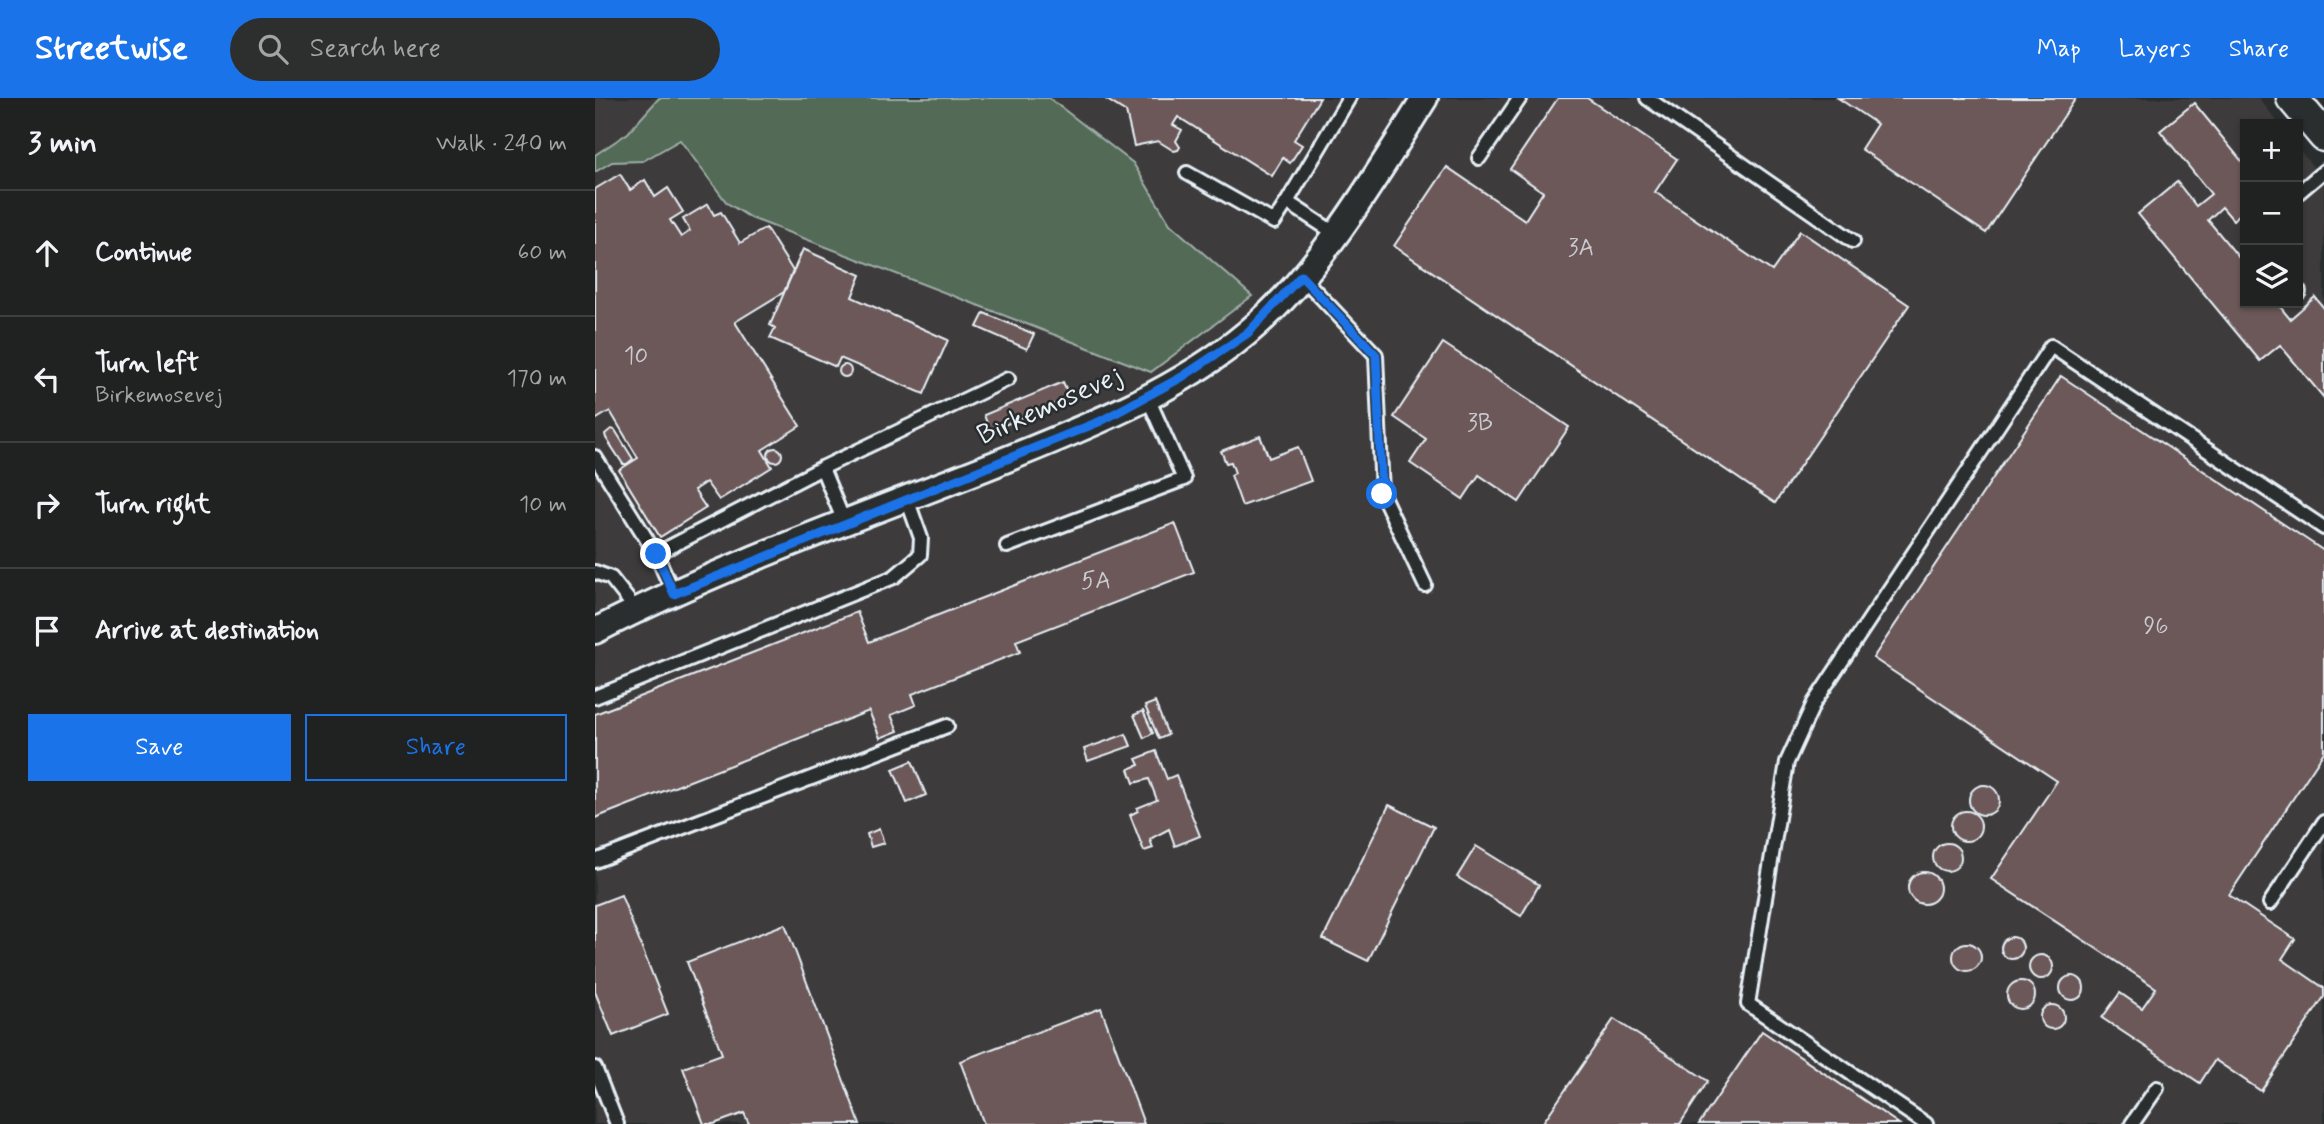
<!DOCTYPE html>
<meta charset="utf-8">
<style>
:root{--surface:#202222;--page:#2d2f2f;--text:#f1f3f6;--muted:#a2a4a5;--line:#3d3f40;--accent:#1a73e8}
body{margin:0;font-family:Mynerve,sans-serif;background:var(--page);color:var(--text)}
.controls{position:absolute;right:21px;top:21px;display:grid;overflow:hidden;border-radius:0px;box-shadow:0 2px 5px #0004}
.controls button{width:63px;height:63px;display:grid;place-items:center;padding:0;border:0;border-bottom:2px solid var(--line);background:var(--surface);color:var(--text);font:35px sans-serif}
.stop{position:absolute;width:21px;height:21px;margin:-16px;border:5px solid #1a73e8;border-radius:50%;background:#fff}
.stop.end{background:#1a73e8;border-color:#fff;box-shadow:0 2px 7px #0008}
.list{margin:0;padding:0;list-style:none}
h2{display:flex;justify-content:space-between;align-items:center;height:91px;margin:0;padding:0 28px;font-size:30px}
h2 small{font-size:23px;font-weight:400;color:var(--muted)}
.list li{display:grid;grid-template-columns:46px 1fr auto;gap:21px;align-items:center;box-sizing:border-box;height:126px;padding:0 28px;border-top:2px solid var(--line)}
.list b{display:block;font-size:26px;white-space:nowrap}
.list p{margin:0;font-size:23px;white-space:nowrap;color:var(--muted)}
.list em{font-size:23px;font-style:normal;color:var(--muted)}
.actions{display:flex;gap:14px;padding:21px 28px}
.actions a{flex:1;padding:16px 0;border:2px solid var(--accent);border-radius:0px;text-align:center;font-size:24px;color:var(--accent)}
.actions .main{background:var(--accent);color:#fff}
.icon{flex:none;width:38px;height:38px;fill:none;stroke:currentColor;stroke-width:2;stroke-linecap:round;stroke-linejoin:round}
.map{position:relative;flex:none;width:1729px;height:1026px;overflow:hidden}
header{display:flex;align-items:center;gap:42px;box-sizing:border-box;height:98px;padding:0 35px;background:var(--accent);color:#fff}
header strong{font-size:33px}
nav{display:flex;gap:38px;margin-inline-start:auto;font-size:24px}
.search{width:490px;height:63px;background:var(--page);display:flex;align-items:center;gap:18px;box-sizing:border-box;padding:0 24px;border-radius:38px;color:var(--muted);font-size:26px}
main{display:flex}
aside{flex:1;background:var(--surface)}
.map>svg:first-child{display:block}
.built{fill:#3e3a3b}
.green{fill:#536a57;stroke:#9eaea8;stroke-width:2}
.building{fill:#6c5958;stroke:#e8f1f8;stroke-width:2}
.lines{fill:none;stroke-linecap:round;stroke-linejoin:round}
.service-casing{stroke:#e8f1f8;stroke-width:18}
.minor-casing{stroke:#e8f1f8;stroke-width:30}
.tertiary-casing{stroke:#e8f1f8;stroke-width:35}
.service{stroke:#2a2d2e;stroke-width:12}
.minor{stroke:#2a2d2e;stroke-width:24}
.tertiary{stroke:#2a2d2e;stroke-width:30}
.route{stroke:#1a73e8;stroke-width:9}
.labels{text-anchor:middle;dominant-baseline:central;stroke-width:5;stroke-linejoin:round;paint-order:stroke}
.number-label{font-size:24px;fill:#c9cbd0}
.street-label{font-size:28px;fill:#e8f1f8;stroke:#2a2d2e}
</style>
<header>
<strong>Streetwise</strong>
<div class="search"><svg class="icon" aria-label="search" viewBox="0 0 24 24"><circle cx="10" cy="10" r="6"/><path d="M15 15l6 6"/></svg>Search here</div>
<nav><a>Map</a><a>Layers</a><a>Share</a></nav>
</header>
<main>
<aside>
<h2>3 min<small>Walk · 240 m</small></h2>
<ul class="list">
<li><svg class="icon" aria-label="ahead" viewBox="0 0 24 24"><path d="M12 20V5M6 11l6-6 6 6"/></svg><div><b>Continue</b></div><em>60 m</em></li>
<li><svg class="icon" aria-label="left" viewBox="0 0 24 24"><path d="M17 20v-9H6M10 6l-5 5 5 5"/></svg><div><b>Turn left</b><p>Birkemosevej</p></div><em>170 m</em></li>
<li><svg class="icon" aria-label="right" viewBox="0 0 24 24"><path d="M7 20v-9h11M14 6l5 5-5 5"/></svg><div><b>Turn right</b></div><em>10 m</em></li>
<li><svg class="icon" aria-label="arrive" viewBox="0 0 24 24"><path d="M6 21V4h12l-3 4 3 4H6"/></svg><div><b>Arrive at destination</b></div></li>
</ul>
<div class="actions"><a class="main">Save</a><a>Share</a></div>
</aside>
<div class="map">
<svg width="1729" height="1026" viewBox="0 0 1729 1026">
<rect width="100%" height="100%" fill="#2a2d2e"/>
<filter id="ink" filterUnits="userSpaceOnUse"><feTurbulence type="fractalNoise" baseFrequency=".0143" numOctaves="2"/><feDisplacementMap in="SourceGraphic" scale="14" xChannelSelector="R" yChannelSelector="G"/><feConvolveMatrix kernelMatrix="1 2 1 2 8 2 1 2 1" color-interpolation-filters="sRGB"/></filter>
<g filter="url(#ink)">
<polygon class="built" points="0,0 1664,0 1684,26 1650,26 1650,205 1703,205 1703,50 1729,83 1729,1026 0,1026"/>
<polygon class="green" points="64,0 454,0 538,65 575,126 657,198 556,274 156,120 132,105 85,42 48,63 17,64 0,74 0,57 33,35"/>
<g class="building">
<polygon points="509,0 725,0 699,42 707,47 695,65 688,60 677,78 583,19 578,27 587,32 581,43 585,49 583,52 579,53 563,43 539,48 531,14"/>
<polygon points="963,0 992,0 1082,61 1060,94 1177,173 1205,133 1314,207 1180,405 799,148 852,69 930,122 948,94 915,71"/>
<polygon points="1243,0 1481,0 1391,135 1266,51 1282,26"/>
<polygon points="1599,5 1650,67 1650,112 1638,122 1627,109 1613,122 1650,167 1650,205 1682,205 1695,221 1720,199 1729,210 1729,300 1685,247 1665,263 1543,116 1582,84 1601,108 1616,96 1565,33"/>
<polygon points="25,76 35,92 50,82 60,99 73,90 88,114 75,122 86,139 95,133 88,121 113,106 119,117 126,114 145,145 171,130 198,173 189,194 140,224 205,328 167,352 177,369 124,402 111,384 99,392 111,410 65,439 24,372 43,360 15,313 0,322 0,91"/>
<polygon points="208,151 266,177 257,199 353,242 329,296 245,260 241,269 175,240 180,230 175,227"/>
<polygon points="389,215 439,236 432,251 382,229"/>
<polygon points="848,245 974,329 924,404 884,377 868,401 815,365 831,341 799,319"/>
<circle cx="250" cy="273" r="6"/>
<polygon points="1466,278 1729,453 1729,654 1634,797 1700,841 1687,861 1729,890 1729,899 1666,993 1620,962 1605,985 1507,920 1525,895 1547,910 1561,890 1396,781 1462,683 1278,560"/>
<polygon points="468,284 475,300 395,333 389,317"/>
<polygon points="16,331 20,332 38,361 32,366 28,366 11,340 10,336"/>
<polygon points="665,338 674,360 703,349 716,383 647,408 636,377 640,375 636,364 631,365 626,353"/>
<circle cx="180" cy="357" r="7"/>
<polygon points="580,425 599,474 421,543 425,554 317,596 321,607 296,617 303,633 285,640 274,613 0,720 0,616 262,514 274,544"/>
<polygon points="560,604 573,637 564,641 550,608"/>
<polygon points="548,613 558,635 549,640 539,617"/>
<polygon points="531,636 536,648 493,663 489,651"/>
<polygon points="561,653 572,681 581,677 605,738 580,748 574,731 555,741 558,750 549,753 535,717 543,713 542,710 562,702 554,681 539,685 534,671 544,667 541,661"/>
<polygon points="317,663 331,697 312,705 298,671"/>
<circle cx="1389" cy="702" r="15"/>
<polygon points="794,707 839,729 773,863 728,841"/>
<circle cx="1371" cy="728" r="15"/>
<polygon points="284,731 289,745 276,749 272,736"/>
<circle cx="1352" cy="759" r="14"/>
<polygon points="881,748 944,787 926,818 862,779"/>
<circle cx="1329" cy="790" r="16"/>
<polygon points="26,797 73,916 18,938 0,894 0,807"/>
<polygon points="190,826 265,1026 154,1026 149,1015 119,1026 109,1026 88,970 127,956 92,864"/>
<circle cx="1417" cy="850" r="11"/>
<circle cx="1372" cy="859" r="14"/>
<circle cx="1446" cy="869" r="12"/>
<circle cx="1477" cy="890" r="12"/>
<circle cx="1426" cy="897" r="14"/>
<circle cx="1457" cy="919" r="12"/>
<polygon points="506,910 549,1026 389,1026 365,963"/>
<polygon points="1019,921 1113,983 1085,1026 947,1026"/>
<polygon points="1167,933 1304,1026 1104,1026"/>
</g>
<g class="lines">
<defs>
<g id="service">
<polyline points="1052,0 1258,143"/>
<polyline points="884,60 925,0"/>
<polyline points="592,75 679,124 692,104"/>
<polyline points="1703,95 1729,73"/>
<polyline points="741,136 692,104 754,0"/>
<polyline points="706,178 781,257 787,396 830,487"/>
<polyline points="1703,192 1704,194"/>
<polyline points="0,359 61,456"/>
<polyline points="250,426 227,370 413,281"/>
<polyline points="412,448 589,381 552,298"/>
<polyline points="0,474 16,480 42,513"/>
<polyline points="79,496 61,456 227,370"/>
<polyline points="0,599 299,479 325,457 326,440 312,401"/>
<polyline points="0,763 352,628"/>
<polyline points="1675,805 1729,724"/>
<polyline points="0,970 22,1026"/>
<polyline points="1331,1026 1153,906 1192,664 1219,605 1456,248 1729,430"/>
<polyline points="1537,1026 1562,990"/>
</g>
<path id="minor" d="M 0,533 C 128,467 266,419 400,366 C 486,331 579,296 652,235 C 725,175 780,79 830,0"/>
<polyline id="tertiary" points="1697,0 1729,38"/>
</defs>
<use href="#service" class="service-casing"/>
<use href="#minor" class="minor-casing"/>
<use href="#tertiary" class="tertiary-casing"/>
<use href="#service" class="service"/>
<use href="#minor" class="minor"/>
<use href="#tertiary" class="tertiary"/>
</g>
</g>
<g class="lines" filter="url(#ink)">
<polyline class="route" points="61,456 79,496 506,323 587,279 653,235 706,178 781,257 787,396"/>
</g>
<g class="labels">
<g class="number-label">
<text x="986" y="150">3A</text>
<text x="41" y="258">10</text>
<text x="885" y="325">3B</text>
<text x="501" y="483">5A</text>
<text x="1561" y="528">96</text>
</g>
<g class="street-label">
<text transform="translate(455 308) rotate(-24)">Birkemosevej</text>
</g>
</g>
</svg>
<div class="controls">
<button>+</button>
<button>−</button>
<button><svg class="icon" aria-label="layers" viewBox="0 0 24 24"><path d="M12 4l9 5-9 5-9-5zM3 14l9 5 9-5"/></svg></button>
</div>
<div class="stop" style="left:787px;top:396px"></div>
<div class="stop end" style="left:61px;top:456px"></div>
</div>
</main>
